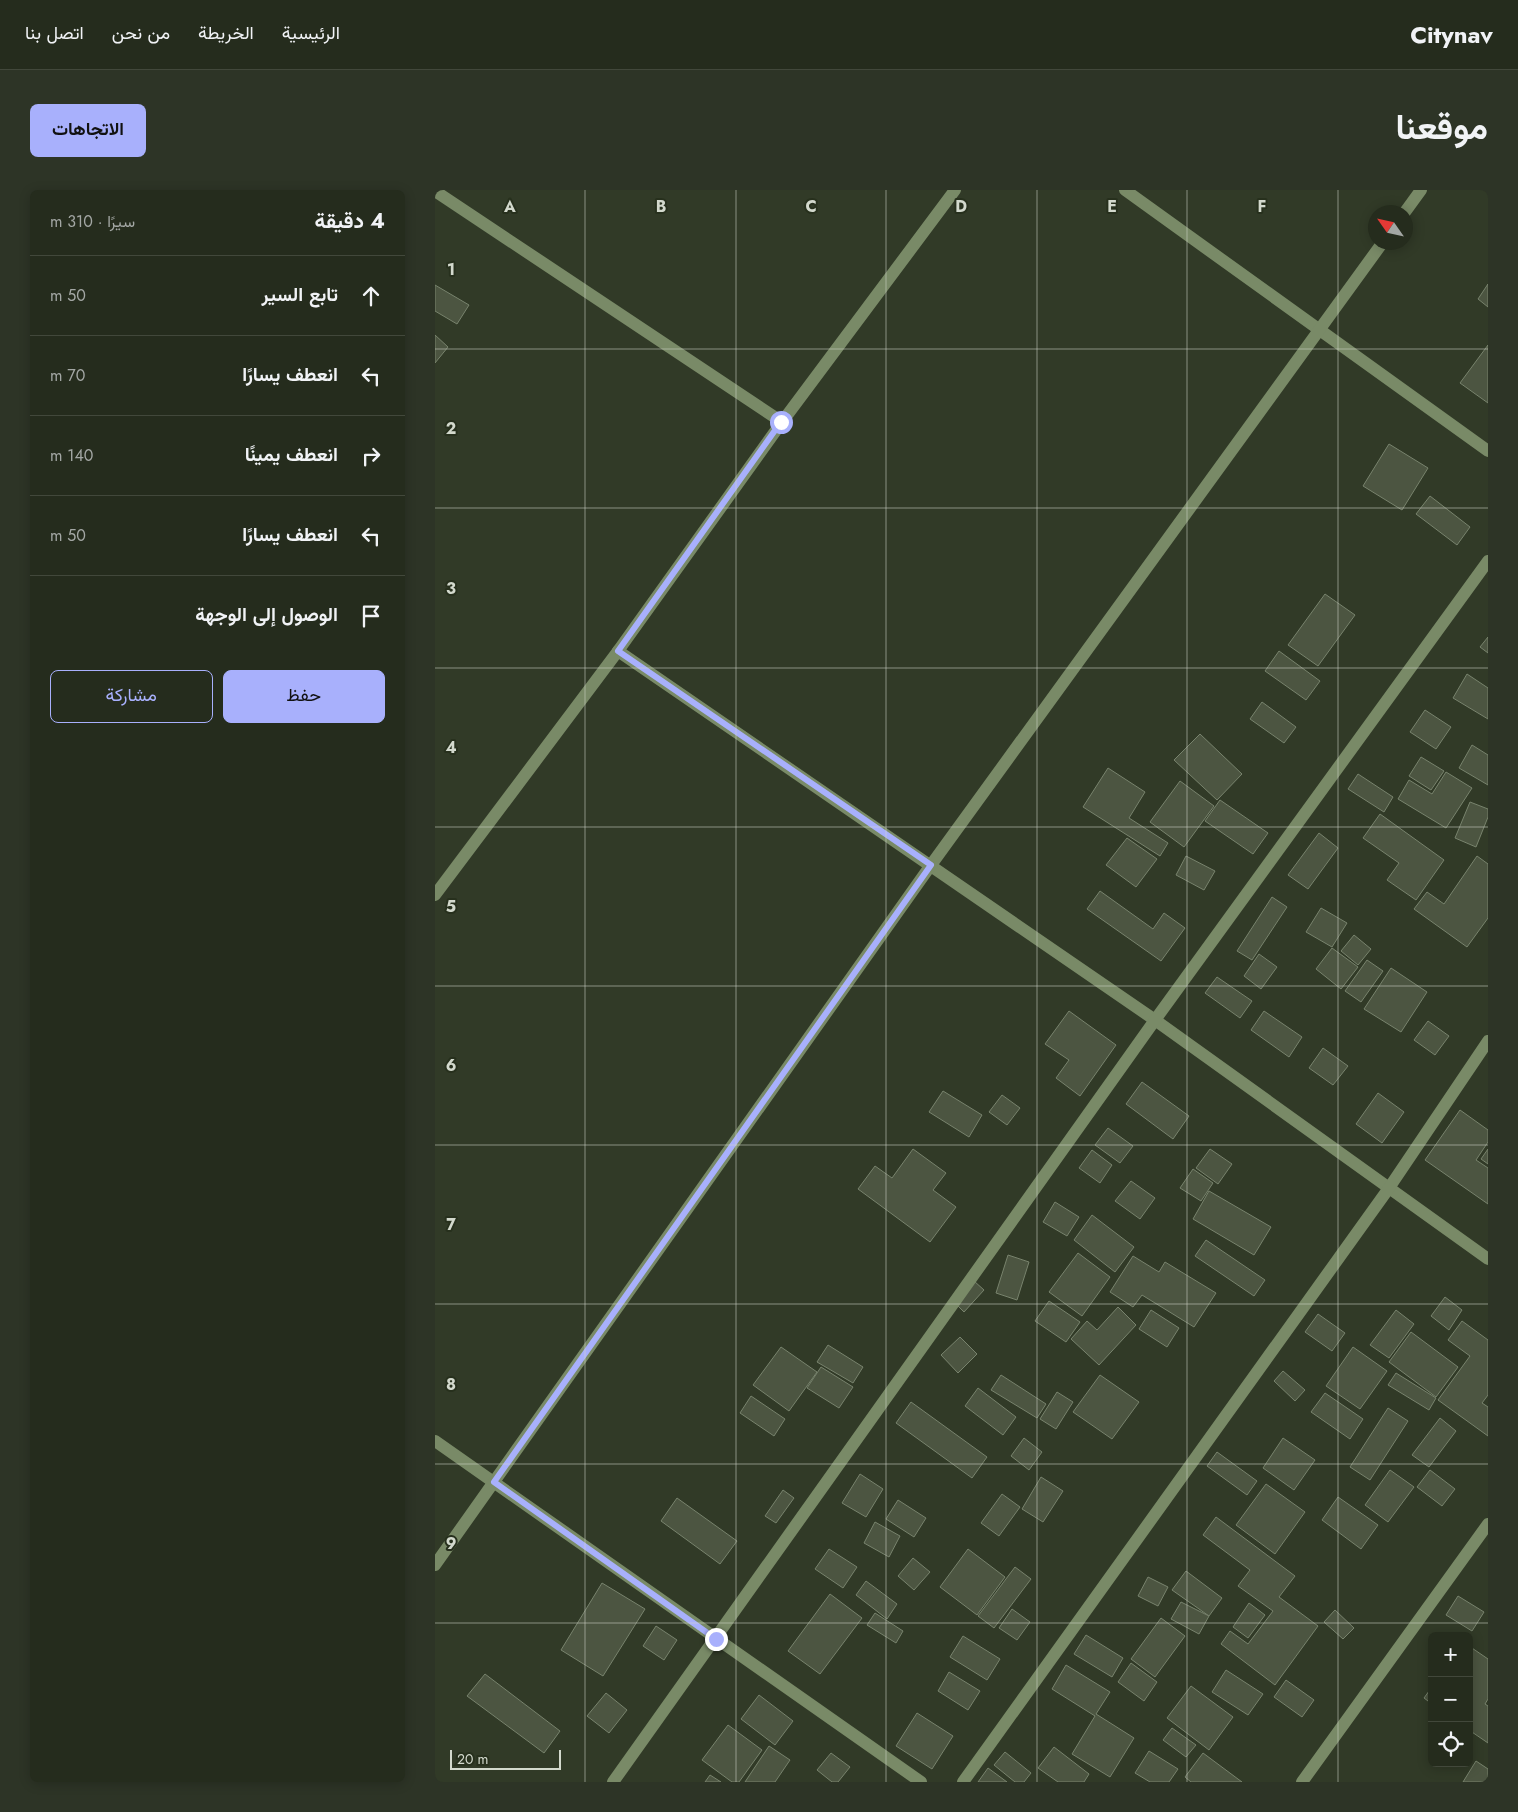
<!DOCTYPE html>
<html lang="ar">
<meta charset="utf-8">
<style>
:root{--surface:#252c1d;--page:#2d3426;--text:#f1f3f6;--muted:#a3a7a4;--line:#42483b;--accent:#a8b0fc}
body{margin:0;font-family:Jost,Vazirmatn,sans-serif;background:var(--page);color:var(--text);direction:rtl}
.controls{position:absolute;right:15px;bottom:15px;display:grid;overflow:hidden;border-radius:8px;box-shadow:0 2px 12px #0003}
.controls button{width:45px;height:45px;display:grid;place-items:center;padding:0;border:0;border-bottom:1px solid var(--line);background:var(--surface);color:var(--text);font:25px sans-serif}
.compass{position:absolute;left:933px;top:15px;width:45px;height:45px;border-radius:50%;background:var(--surface);box-shadow:0 2px 12px #0003;rotate:304deg}
.scale{position:absolute;left:15px;bottom:12px;width:111px;box-sizing:border-box;padding-left:5px;border:2px solid #d3d9cd;border-top:0;font-size:14px;line-height:18px;white-space:nowrap;color:#d3d9cd;-webkit-text-stroke:4px #27301d;paint-order:stroke}
.stop{position:absolute;width:15px;height:15px;margin:-11px;border:4px solid #a8b0fc;border-radius:50%;background:#fff}
.stop.end{background:#a8b0fc;border-color:#fff;box-shadow:0 1px 5px #0008}
.list{margin:0;padding:0;list-style:none}
h2{display:flex;justify-content:space-between;align-items:center;height:65px;margin:0;padding:0 20px;font-size:21px}
h2 small{font-size:16px;font-weight:400;color:var(--muted)}
.list li{display:grid;grid-template-columns:32px 1fr auto;gap:15px;align-items:center;box-sizing:border-box;height:80px;padding:0 20px;border-top:1px solid var(--line)}
.list b{display:block;font-size:19px;white-space:nowrap}
.list em{font-size:16px;font-style:normal;color:var(--muted)}
.actions{display:flex;gap:10px;padding:15px 20px}
.actions a{flex:1;padding:11px 0;border:1px solid var(--accent);border-radius:8px;text-align:center;font-size:18px;color:var(--accent)}
.actions .main{background:var(--accent);color:#111}
.icon{flex:none;width:28px;height:28px;fill:none;stroke:currentColor;stroke-width:2;stroke-linecap:round;stroke-linejoin:round}
.map{position:relative;flex:none;width:1053px;height:1592px;overflow:hidden;direction:ltr;border-radius:8px}
header{display:flex;align-items:center;gap:30px;box-sizing:border-box;height:70px;padding:0 25px;background:var(--surface);border-bottom:1px solid var(--line)}
header strong{font-size:24px}
nav{display:flex;gap:28px;margin-inline-start:auto;font-size:18px}
.intro{display:flex;align-items:center;justify-content:space-between;box-sizing:border-box;height:120px;padding:0 30px}
h1{margin:0;font-size:35px}
.button{padding:12px 22px;border-radius:8px;background:var(--accent);color:#111;font-size:18px;font-weight:700}
main{display:flex;gap:30px;padding:0 30px}
aside{flex:1;background:var(--surface);border-radius:8px;box-shadow:0 2px 12px #0003}
.map>svg:first-child{display:block}
.building{fill:#4c5541;stroke:#78836d}
.lines{fill:none;stroke-linecap:round;stroke-linejoin:round}
.minor{stroke:#798a67;stroke-width:12}
.route{stroke:#a8b0fc;stroke-width:6}
.grid{fill:none;stroke:#d3d9cd;stroke-width:1;stroke-opacity:0.55}
.grid-label{font-size:16px;text-anchor:middle;font-weight:bold;fill:#d3d9cd;stroke:#27301d;stroke-width:4;stroke-linejoin:round;paint-order:stroke}
</style>
<header>
<strong>Citynav</strong>
<nav><a>الرئيسية</a><a>الخريطة</a><a>من نحن</a><a>اتصل بنا</a></nav>
</header>
<div class="intro"><h1>موقعنا</h1><a class="button">الاتجاهات</a></div>
<main>
<div class="map">
<svg width="1053" height="1592" viewBox="0 0 1053 1592">
<rect width="100%" height="100%" fill="#313a27"/>
<g class="building">
<polygon points="1053,94 1053,117 1043,109"/>
<polygon points="0,95 34,115 22,134 0,121"/>
<polygon points="0,145 13,157 0,173"/>
<polygon points="1053,155 1053,213 1025,193"/>
<polygon points="954,254 993,278 967,320 928,296"/>
<polygon points="995,306 1035,337 1022,355 981,324"/>
<polygon points="890,404 920,425 883,476 853,455"/>
<polygon points="1053,447 1053,463 1045,457"/>
<polygon points="844,461 885,491 871,510 830,481"/>
<polygon points="1032,484 1053,498 1053,529 1018,508"/>
<polygon points="827,512 861,537 849,553 815,529"/>
<polygon points="990,520 1016,537 1001,559 975,542"/>
<polygon points="765,544 807,584 782,610 739,570"/>
<polygon points="1037,555 1053,565 1053,595 1024,578"/>
<polygon points="986,567 1009,581 996,600 974,586"/>
<polygon points="673,578 710,602 694,628 733,653 725,666 648,617"/>
<polygon points="1011,582 1037,598 1011,638 963,609 974,590 997,604"/>
<polygon points="923,584 958,607 949,622 913,599"/>
<polygon points="745,591 779,616 749,657 715,632"/>
<polygon points="785,610 833,643 818,664 770,631"/>
<polygon points="1035,612 1053,619 1053,627 1041,657 1020,648"/>
<polygon points="945,624 1009,670 981,710 952,690 964,673 928,648"/>
<polygon points="884,643 903,658 873,699 853,685"/>
<polygon points="692,648 722,669 701,697 671,675"/>
<polygon points="751,666 780,681 769,700 741,685"/>
<polygon points="1042,666 1053,674 1053,728 1032,757 979,719 992,702 1009,714"/>
<polygon points="665,701 718,739 729,723 750,738 726,771 652,719"/>
<polygon points="837,707 852,717 817,770 802,761"/>
<polygon points="886,718 912,733 897,757 871,742"/>
<polygon points="919,745 936,759 923,775 906,761"/>
<polygon points="897,758 923,777 906,799 881,779"/>
<polygon points="824,764 842,777 826,799 809,786"/>
<polygon points="932,770 948,781 926,812 910,801"/>
<polygon points="956,778 992,802 966,842 929,819"/>
<polygon points="782,787 817,811 805,828 770,803"/>
<polygon points="634,821 681,855 645,906 621,888 634,870 610,854"/>
<polygon points="829,821 867,847 854,867 816,840"/>
<polygon points="993,831 1014,846 1000,865 979,850"/>
<polygon points="888,858 913,876 898,895 874,878"/>
<polygon points="707,892 754,926 738,949 691,914"/>
<polygon points="508,901 547,925 534,947 494,922"/>
<polygon points="943,903 969,922 947,953 921,934"/>
<polygon points="567,905 585,918 572,935 554,922"/>
<polygon points="1025,920 1053,940 1053,952 1041,970 1053,978 1053,1014 990,970"/>
<polygon points="673,938 698,956 685,973 660,955"/>
<polygon points="478,959 511,983 498,1000 521,1017 495,1052 423,999 440,976 457,988"/>
<polygon points="775,959 797,974 783,994 761,978"/>
<polygon points="1053,959 1053,974 1046,969"/>
<polygon points="657,960 677,975 665,993 644,978"/>
<polygon points="758,979 778,993 766,1011 745,998"/>
<polygon points="696,991 720,1008 705,1029 680,1011"/>
<polygon points="774,1001 836,1037 819,1065 758,1029"/>
<polygon points="620,1012 644,1027 632,1046 608,1032"/>
<polygon points="657,1025 699,1057 680,1082 639,1050"/>
<polygon points="771,1050 830,1090 819,1106 760,1066"/>
<polygon points="643,1063 675,1087 647,1126 614,1102"/>
<polygon points="573,1065 594,1072 582,1110 561,1103"/>
<polygon points="698,1066 724,1082 730,1072 781,1103 759,1137 707,1105 698,1117 675,1102"/>
<polygon points="539,1091 549,1100 529,1122 520,1113"/>
<polygon points="1010,1107 1027,1120 1014,1140 996,1126"/>
<polygon points="614,1111 645,1132 631,1152 600,1131"/>
<polygon points="683,1117 701,1135 664,1175 636,1149 652,1131 662,1140"/>
<polygon points="716,1120 744,1138 732,1157 704,1139"/>
<polygon points="961,1120 979,1134 954,1168 935,1155"/>
<polygon points="883,1124 910,1143 897,1161 870,1142"/>
<polygon points="1027,1131 1053,1150 1053,1205 1047,1213 1053,1217 1053,1246 1003,1210 1035,1166 1013,1150"/>
<polygon points="976,1142 1023,1177 1001,1207 954,1172"/>
<polygon points="525,1147 542,1164 523,1183 506,1165"/>
<polygon points="393,1155 428,1177 418,1193 382,1172"/>
<polygon points="346,1157 382,1182 354,1221 318,1195"/>
<polygon points="918,1157 952,1181 925,1219 891,1196"/>
<polygon points="386,1177 418,1197 404,1218 372,1198"/>
<polygon points="848,1181 870,1200 860,1211 839,1191"/>
<polygon points="961,1183 1001,1208 994,1220 953,1195"/>
<polygon points="566,1185 611,1214 602,1228 556,1200"/>
<polygon points="665,1185 704,1212 677,1249 638,1222"/>
<polygon points="543,1198 581,1227 568,1245 530,1216"/>
<polygon points="622,1202 638,1212 621,1239 605,1229"/>
<polygon points="890,1203 928,1229 915,1249 876,1222"/>
<polygon points="316,1206 350,1229 339,1246 305,1223"/>
<polygon points="476,1212 552,1267 537,1288 461,1233"/>
<polygon points="953,1218 973,1231 935,1290 915,1277"/>
<polygon points="1005,1228 1021,1241 994,1277 977,1265"/>
<polygon points="589,1248 607,1262 594,1280 576,1266"/>
<polygon points="848,1248 880,1270 859,1300 828,1278"/>
<polygon points="782,1262 822,1291 812,1305 772,1276"/>
<polygon points="955,1280 979,1297 953,1332 930,1315"/>
<polygon points="995,1280 1020,1299 1007,1316 982,1297"/>
<polygon points="425,1284 448,1299 431,1327 407,1313"/>
<polygon points="606,1287 628,1301 608,1332 587,1319"/>
<polygon points="831,1294 870,1322 840,1364 801,1335"/>
<polygon points="348,1300 359,1308 341,1333 330,1326"/>
<polygon points="567,1304 585,1317 564,1346 546,1333"/>
<polygon points="903,1307 943,1335 926,1359 887,1330"/>
<polygon points="242,1308 302,1351 285,1374 226,1331"/>
<polygon points="463,1310 491,1328 479,1347 451,1329"/>
<polygon points="781,1327 860,1386 844,1407 883,1436 840,1495 786,1454 795,1441 813,1454 838,1421 803,1396 815,1380 768,1345"/>
<polygon points="440,1332 465,1346 454,1367 429,1353"/>
<polygon points="394,1359 422,1377 408,1398 380,1379"/>
<polygon points="533,1359 570,1387 542,1425 505,1397"/>
<polygon points="478,1368 495,1382 479,1400 463,1386"/>
<polygon points="580,1377 596,1389 559,1438 543,1426"/>
<polygon points="751,1381 787,1408 774,1426 737,1400"/>
<polygon points="713,1387 733,1397 723,1416 703,1406"/>
<polygon points="431,1391 462,1414 452,1429 421,1405"/>
<polygon points="167,1393 210,1419 168,1486 126,1460"/>
<polygon points="395,1404 427,1428 385,1484 353,1461"/>
<polygon points="1023,1406 1049,1422 1037,1441 1011,1425"/>
<polygon points="746,1412 774,1426 764,1444 736,1429"/>
<polygon points="814,1413 830,1425 813,1448 798,1437"/>
<polygon points="577,1419 595,1432 582,1450 564,1438"/>
<polygon points="900,1420 919,1438 908,1449 889,1432"/>
<polygon points="440,1423 468,1441 461,1453 432,1435"/>
<polygon points="726,1428 750,1446 720,1487 696,1469"/>
<polygon points="221,1436 242,1450 229,1470 208,1456"/>
<polygon points="651,1445 688,1468 677,1487 639,1464"/>
<polygon points="528,1446 565,1469 552,1490 515,1467"/>
<polygon points="1034,1456 1053,1469 1053,1509 1050,1514 1053,1516 1053,1553 1034,1540"/>
<polygon points="696,1473 722,1492 709,1511 683,1492"/>
<polygon points="631,1475 675,1502 661,1524 699,1548 675,1587 637,1564 660,1526 617,1499"/>
<polygon points="791,1480 828,1504 813,1525 777,1502"/>
<polygon points="514,1482 545,1501 533,1520 503,1501"/>
<polygon points="50,1484 125,1541 109,1563 32,1506"/>
<polygon points="851,1490 879,1510 867,1527 839,1507"/>
<polygon points="756,1496 798,1527 774,1560 732,1528"/>
<polygon points="997,1497 997,1514 989,1508"/>
<polygon points="171,1503 192,1520 174,1543 152,1526"/>
<polygon points="324,1505 358,1531 340,1555 306,1529"/>
<polygon points="482,1523 518,1546 497,1579 461,1556"/>
<polygon points="293,1535 327,1560 304,1592 297,1592 267,1570"/>
<polygon points="737,1538 761,1555 751,1567 728,1550"/>
<polygon points="334,1556 355,1570 340,1592 310,1592"/>
<polygon points="619,1557 654,1584 649,1592 623,1592 603,1578"/>
<polygon points="714,1561 743,1579 734,1592 715,1592 700,1583"/>
<polygon points="570,1562 596,1583 589,1592 580,1592 559,1575"/>
<polygon points="396,1563 415,1577 403,1592 397,1592 382,1580"/>
<polygon points="768,1563 807,1592 756,1592 750,1587"/>
<polygon points="1041,1571 1053,1579 1053,1592 1028,1592"/>
<polygon points="553,1578 572,1592 543,1592"/>
<polygon points="275,1585 286,1592 270,1592"/>
</g>
<g class="lines">
<g class="minor">
<polyline points="690,0 1053,261"/>
<polyline points="0,1 347,232"/>
<polyline points="970,22 986,0"/>
<polyline points="183,461 720,830 1053,1069"/>
<polyline points="0,705 183,461 347,232 520,0"/>
<polyline points="0,1251 486,1592"/>
<polyline points="0,1375 496,675 948,52"/>
<polyline points="178,1592 720,830 1053,371"/>
<polyline points="528,1592 954,998 1053,851"/>
<polyline points="867,1592 1053,1334"/>
</g>
</g>
<g class="lines">
<polyline class="route" points="281,1449 59,1292 496,675 183,461 346,232"/>
</g>
<path class="grid" d="M 150,0 L 150,1592M 301,0 L 301,1592M 451,0 L 451,1592M 602,0 L 602,1592M 752,0 L 752,1592M 903,0 L 903,1592M 0,159 L 1053,159M 0,318 L 1053,318M 0,478 L 1053,478M 0,637 L 1053,637M 0,796 L 1053,796M 0,955 L 1053,955M 0,1114 L 1053,1114M 0,1274 L 1053,1274M 0,1433 L 1053,1433"/>
<g class="grid-label">
<text x="75" y="22">A</text>
<text x="226" y="22">B</text>
<text x="376" y="22">C</text>
<text x="526" y="22">D</text>
<text x="677" y="22">E</text>
<text x="827" y="22">F</text>
<text x="16" y="85">1</text>
<text x="16" y="244">2</text>
<text x="16" y="404">3</text>
<text x="16" y="563">4</text>
<text x="16" y="722">5</text>
<text x="16" y="881">6</text>
<text x="16" y="1040">7</text>
<text x="16" y="1200">8</text>
<text x="16" y="1359">9</text>
</g>
</svg>
<div class="controls">
<button>+</button>
<button>−</button>
<button><svg class="icon" aria-label="locate" viewBox="0 0 24 24"><circle cx="12" cy="12" r="6"/><path d="M12 2v4M12 18v4M2 12h4M18 12h4"/></svg></button>
</div>
<svg class="compass" viewBox="-18 -18 36 36"><path d="M0-13l5 13h-10z" fill="#e53935"/><path d="M0 13l5-13h-10z" fill="#a3a7a4"/></svg>
<div class="scale">20 m</div>
<div class="stop" style="left:346px;top:232px"></div>
<div class="stop end" style="left:281px;top:1449px"></div>
</div>
<aside>
<h2>4 دقيقة<small>سيرًا · 310 m</small></h2>
<ul class="list">
<li><svg class="icon" aria-label="ahead" viewBox="0 0 24 24"><path d="M12 20V5M6 11l6-6 6 6"/></svg><div><b>تابع السير</b></div><em>50 m</em></li>
<li><svg class="icon" aria-label="left" viewBox="0 0 24 24"><path d="M17 20v-9H6M10 6l-5 5 5 5"/></svg><div><b>انعطف يسارًا</b></div><em>70 m</em></li>
<li><svg class="icon" aria-label="right" viewBox="0 0 24 24"><path d="M7 20v-9h11M14 6l5 5-5 5"/></svg><div><b>انعطف يمينًا</b></div><em>140 m</em></li>
<li><svg class="icon" aria-label="left" viewBox="0 0 24 24"><path d="M17 20v-9H6M10 6l-5 5 5 5"/></svg><div><b>انعطف يسارًا</b></div><em>50 m</em></li>
<li><svg class="icon" aria-label="arrive" viewBox="0 0 24 24"><path d="M6 21V4h12l-3 4 3 4H6"/></svg><div><b>الوصول إلى الوجهة</b></div></li>
</ul>
<div class="actions"><a class="main">حفظ</a><a>مشاركة</a></div>
</aside>
</main>
